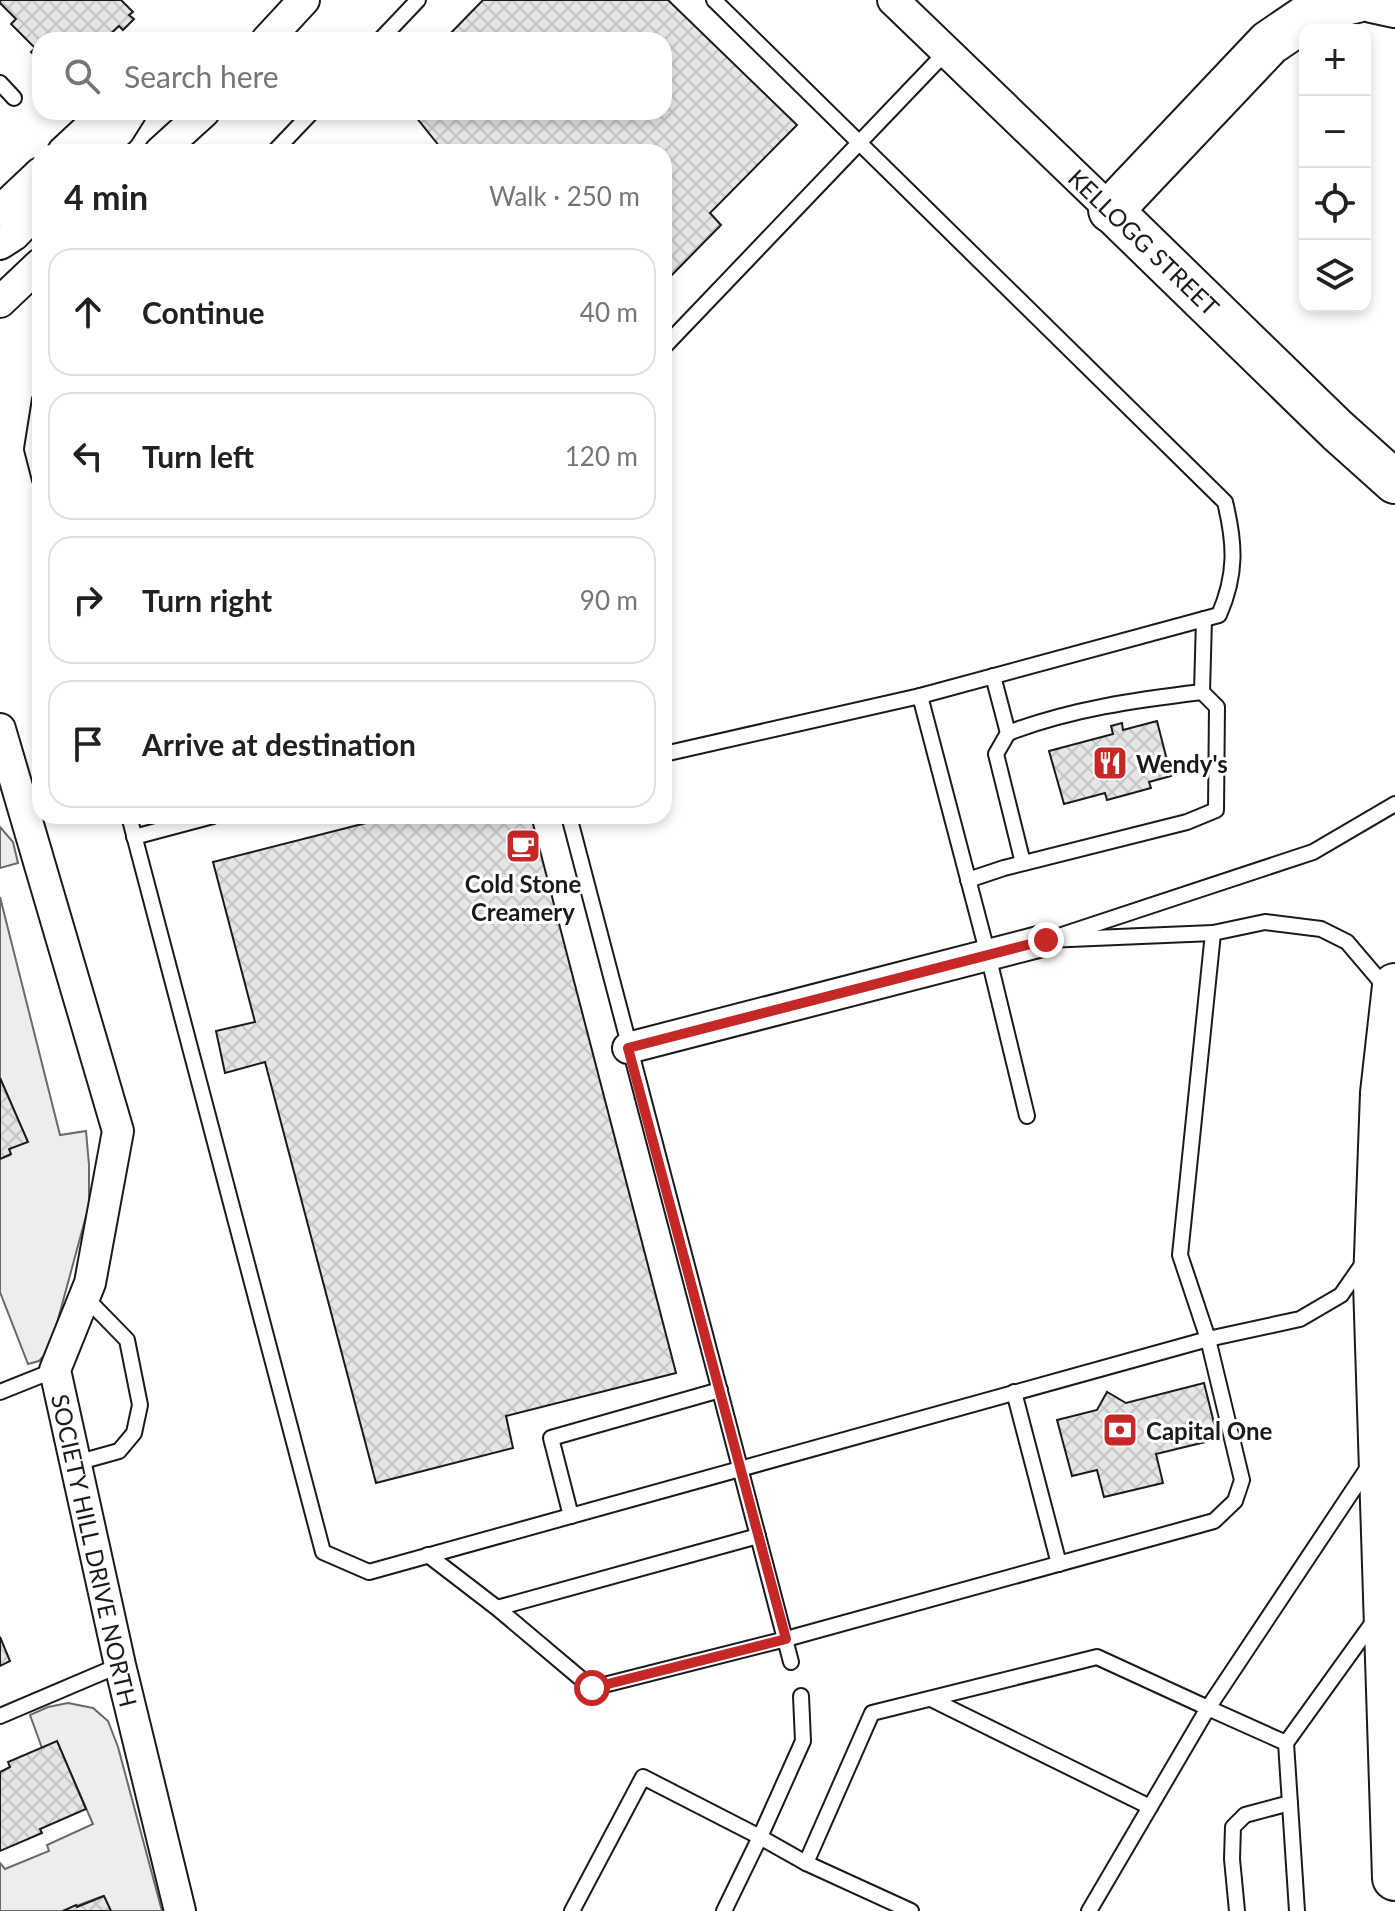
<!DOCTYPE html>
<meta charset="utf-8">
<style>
:root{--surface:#fff;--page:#f6f6f6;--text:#202124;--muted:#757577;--line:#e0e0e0}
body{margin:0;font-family:Lato,sans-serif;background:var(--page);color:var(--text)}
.controls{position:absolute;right:24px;top:24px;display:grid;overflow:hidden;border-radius:16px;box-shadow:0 4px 12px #0003}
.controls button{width:72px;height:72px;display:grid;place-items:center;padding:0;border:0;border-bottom:2px solid var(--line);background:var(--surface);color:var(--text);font:40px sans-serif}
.stop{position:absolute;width:24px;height:24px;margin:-18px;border:6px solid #c62828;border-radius:50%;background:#fff}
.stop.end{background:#c62828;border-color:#fff;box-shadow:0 2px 8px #0008}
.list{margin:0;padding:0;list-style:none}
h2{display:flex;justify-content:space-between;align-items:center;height:104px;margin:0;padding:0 32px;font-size:34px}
h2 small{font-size:26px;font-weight:400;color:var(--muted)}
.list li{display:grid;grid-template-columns:52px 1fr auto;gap:24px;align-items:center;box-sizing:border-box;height:128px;margin:0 16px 16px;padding:0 16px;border:2px solid var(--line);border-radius:24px}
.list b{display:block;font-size:30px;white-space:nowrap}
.list em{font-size:26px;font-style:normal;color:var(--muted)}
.icon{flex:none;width:44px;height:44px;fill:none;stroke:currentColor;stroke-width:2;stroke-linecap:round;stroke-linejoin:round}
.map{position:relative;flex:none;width:1395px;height:1911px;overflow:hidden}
.search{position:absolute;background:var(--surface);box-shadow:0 4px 12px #0003;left:32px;top:32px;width:640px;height:88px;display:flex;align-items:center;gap:20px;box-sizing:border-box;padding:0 28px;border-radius:24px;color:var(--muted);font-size:30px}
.panel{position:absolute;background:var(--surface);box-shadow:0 4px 12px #0003;left:32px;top:144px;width:640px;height:680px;border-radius:24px}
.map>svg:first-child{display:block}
.built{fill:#ededed;stroke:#6a6a6a;stroke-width:2}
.building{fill:url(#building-cross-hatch);stroke:#1a1a1a;stroke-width:2}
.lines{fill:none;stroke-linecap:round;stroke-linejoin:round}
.lane-casing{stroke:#1a1a1a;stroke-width:18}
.street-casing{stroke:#1a1a1a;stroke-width:34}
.secondary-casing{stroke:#1a1a1a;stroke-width:46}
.highway-casing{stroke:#1a1a1a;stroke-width:48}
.lane{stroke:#fff;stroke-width:14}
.street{stroke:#fff;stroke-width:30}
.secondary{stroke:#fff;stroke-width:42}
.highway{stroke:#fff;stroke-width:44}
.route{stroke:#c62828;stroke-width:10}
.labels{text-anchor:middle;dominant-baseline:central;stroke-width:6;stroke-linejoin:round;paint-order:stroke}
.street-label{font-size:24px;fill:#1a1a1a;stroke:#fff}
.poi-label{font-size:24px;font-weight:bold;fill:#1a1a1a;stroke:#fff;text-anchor:start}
</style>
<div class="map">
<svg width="1395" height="1911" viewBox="0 0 1395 1911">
<defs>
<pattern id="building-cross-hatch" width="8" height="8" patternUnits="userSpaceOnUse" patternTransform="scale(2)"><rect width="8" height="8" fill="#e6e6e6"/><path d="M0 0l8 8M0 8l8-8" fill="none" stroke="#c5c5c5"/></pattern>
</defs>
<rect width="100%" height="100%" fill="#fff"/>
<g class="built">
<polygon points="0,827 13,842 18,863 0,868"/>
<polygon points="0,897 60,1135 86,1131 89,1165 89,1205 50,1349 39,1361 28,1364 0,1292 0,1159 10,1155 9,1149 27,1141 0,1078"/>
<polygon points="68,1703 93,1708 108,1721 118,1747 162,1911 111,1911 103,1896 63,1911 0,1911 0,1863 5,1869 49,1851 47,1845 93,1824 57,1742 42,1748 30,1715 48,1707"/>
</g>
<g class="building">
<polygon points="0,0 121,0 133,12 129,15 134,19 123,30 119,26 104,40 40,40 40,61 31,52 35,48 11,24 16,19 0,3"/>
<polygon points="483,0 668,0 797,125 710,213 721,225 664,283 664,152 444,152 412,112 664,112 664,40 444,40"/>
<polygon points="1157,721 1171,776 1149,782 1151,788 1107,800 1105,793 1064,804 1049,751 1113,734 1111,726 1122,723 1123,730"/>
<polygon points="373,816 531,816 676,1373 506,1416 513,1448 376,1483 265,1062 225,1073 216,1031 255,1022 213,862 374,821"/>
<polygon points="0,1078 28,1142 9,1149 11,1154 0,1159"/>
<polygon points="1204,1383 1218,1439 1156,1454 1163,1483 1104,1497 1097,1470 1072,1476 1057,1420 1097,1410 1107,1392 1126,1403"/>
<polygon points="0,1637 10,1661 0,1666"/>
<polygon points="57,1741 86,1809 40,1829 42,1833 0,1851 0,1772 10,1767 8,1762"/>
<polygon points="104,1896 111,1911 63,1911 76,1905 77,1907"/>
</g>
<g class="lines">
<defs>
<g id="lane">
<path d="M 714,0 L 1225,502 C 1235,543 1237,574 1219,615 L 920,696"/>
<polyline points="380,40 418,0"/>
<polyline points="0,83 14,98"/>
<polyline points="274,152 312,112"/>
<polyline points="664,347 946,52"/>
<polyline points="40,399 32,449 40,480"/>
<path d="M 993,676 L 1008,733 C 1071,709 1135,700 1202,692"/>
<polyline points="1008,733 996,754 1023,863"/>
<polyline points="664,754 920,696 988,955 1027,1116"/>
<polyline points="129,816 323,1552 369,1572 1208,1339 1300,1319 1341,1295 1364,1262"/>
<polyline points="569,816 791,1662"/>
<polyline points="134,837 213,816"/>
<polyline points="968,880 1004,868 1187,822 1216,810 1217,707 1202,692 1204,619"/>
<polyline points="1062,935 1313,852 1395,804"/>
<polyline points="1046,940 1213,933 1265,922 1321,929 1347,942 1387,989"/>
<polyline points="0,1392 55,1370"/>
<polyline points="1014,1392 1059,1564"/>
<polyline points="76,1463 119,1451 134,1433 140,1405 127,1340 85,1297"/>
<polyline points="571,1516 551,1438 720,1390"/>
<polyline points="428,1555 497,1608 592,1688 786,1639 1214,1521 1235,1501 1242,1480 1208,1339 1180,1255 1213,933"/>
<polyline points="497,1608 758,1536"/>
<polyline points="801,1696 803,1741 760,1837 806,1863 911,1911"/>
<polyline points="931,1699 1150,1807"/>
<polyline points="0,1716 120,1665"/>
<polyline points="1286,1743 1376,1618"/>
<polyline points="806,1863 872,1713 1097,1657 1208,1708 1089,1911"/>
<polyline points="572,1911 643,1777 760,1837 724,1911"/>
<polyline points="1237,1911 1232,1859 1233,1827 1245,1815 1290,1803"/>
<polyline points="1297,1911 1286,1743 1208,1708 1369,1466"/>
</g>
<g id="street">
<polyline points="893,0 1111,210"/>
<polyline points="267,40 304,0"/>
<polyline points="63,152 106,112"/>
<polyline points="97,152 119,131 131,112"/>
<polyline points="160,152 204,112"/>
<polyline points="0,211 40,173"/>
<polyline points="0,244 14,235 40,208"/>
<polyline points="0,302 40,264"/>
<path id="s1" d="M 0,729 L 118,1131 L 90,1283 L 55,1370 L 120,1665 L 180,1911"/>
<polyline points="628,1048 1046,940"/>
</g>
<polyline id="secondary" points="1111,210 1337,430 1395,482"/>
<g id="highway">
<polyline points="1372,0 1395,5"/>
<polyline points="1111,210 1269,43 1319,9 1357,0"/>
<polyline points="1395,986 1383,1093 1376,1283 1395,1878"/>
</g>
</defs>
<use href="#lane" class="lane-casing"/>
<use href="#street" class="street-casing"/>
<use href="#secondary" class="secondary-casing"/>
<use href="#highway" class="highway-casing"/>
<use href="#lane" class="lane"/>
<use href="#street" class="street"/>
<use href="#secondary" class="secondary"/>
<use href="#highway" class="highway"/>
</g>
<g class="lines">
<polyline class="route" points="592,1688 786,1639 628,1048 1046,940"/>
</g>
<defs>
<symbol id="restaurant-square" viewBox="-11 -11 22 22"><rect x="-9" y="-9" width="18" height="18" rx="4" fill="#c62828" stroke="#fff"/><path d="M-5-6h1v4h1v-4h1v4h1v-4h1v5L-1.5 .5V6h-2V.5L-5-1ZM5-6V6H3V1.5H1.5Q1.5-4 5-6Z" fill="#fff"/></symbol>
<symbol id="cafe-square" viewBox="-11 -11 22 22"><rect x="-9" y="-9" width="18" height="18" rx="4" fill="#c62828" stroke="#fff"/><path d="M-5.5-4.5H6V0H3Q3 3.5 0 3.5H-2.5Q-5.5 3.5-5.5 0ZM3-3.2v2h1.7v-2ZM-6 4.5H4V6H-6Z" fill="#fff"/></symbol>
<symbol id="bank-square" viewBox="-11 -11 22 22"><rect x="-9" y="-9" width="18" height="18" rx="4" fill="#c62828" stroke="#fff"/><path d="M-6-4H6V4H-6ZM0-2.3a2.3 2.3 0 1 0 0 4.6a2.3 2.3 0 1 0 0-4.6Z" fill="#fff"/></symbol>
</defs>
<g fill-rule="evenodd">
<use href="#restaurant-square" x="1090" y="743" width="40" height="40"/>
<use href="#cafe-square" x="503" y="826" width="40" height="40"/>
<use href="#bank-square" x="1100" y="1410" width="40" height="40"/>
</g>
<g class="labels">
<g class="street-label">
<text transform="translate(1144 242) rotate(44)">KELLOGG STREET</text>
<text stroke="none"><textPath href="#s1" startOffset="852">SOCIETY HILL DRIVE NORTH</textPath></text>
</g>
<g class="poi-label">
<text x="1136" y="763">Wendy's</text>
<text x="523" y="883" text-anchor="middle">Cold Stone<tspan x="523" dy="28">Creamery</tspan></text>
<text x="1146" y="1430">Capital One</text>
</g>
</g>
</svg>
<div class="controls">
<button>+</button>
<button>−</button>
<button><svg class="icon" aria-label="locate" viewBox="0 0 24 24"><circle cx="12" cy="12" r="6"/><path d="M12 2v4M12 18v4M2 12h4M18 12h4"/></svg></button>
<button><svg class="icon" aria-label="layers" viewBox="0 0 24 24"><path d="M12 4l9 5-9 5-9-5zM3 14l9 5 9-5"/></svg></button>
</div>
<div class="stop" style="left:592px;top:1688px"></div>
<div class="stop end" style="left:1046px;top:940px"></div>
<div class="search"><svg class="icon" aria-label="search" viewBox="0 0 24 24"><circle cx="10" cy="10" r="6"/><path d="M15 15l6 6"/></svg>Search here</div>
<section class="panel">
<h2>4 min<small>Walk · 250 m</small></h2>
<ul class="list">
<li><svg class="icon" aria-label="ahead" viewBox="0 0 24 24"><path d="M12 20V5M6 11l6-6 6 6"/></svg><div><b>Continue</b></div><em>40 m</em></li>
<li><svg class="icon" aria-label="left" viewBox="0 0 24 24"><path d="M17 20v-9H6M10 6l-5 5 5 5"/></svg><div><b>Turn left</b></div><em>120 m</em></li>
<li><svg class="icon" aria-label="right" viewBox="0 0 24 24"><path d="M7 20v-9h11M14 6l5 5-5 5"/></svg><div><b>Turn right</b></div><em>90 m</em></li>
<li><svg class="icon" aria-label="arrive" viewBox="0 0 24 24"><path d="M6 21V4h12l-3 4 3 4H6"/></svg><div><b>Arrive at destination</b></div></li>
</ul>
</section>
</div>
